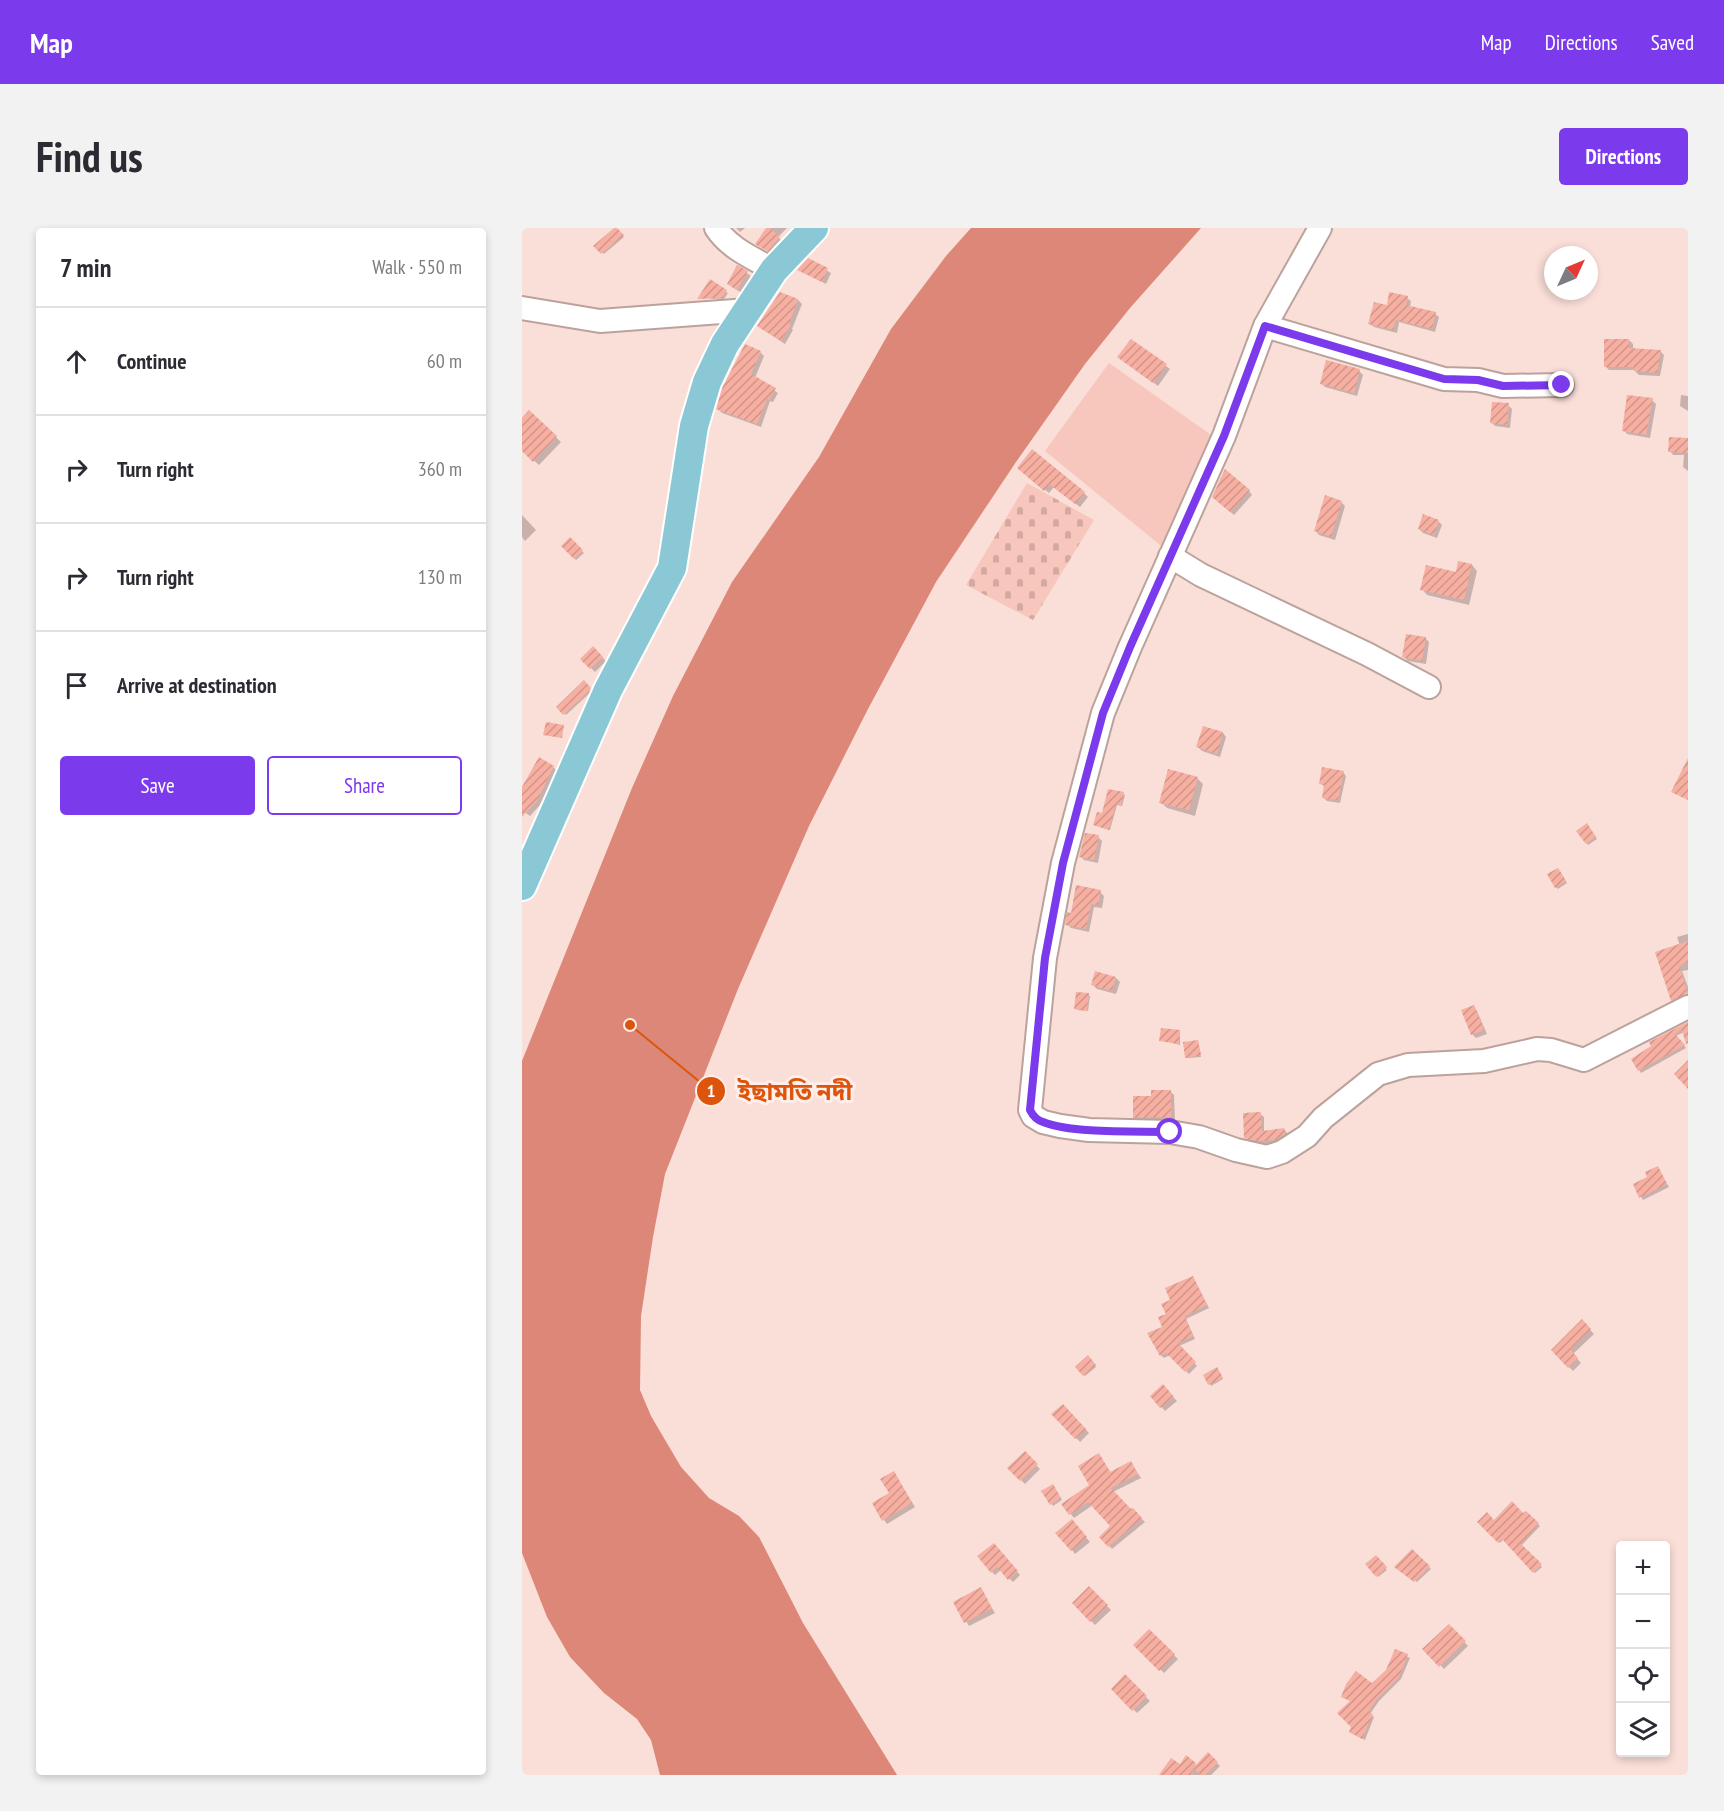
<!DOCTYPE html>
<html lang="en">
<head>
<meta charset="utf-8">
<style>
	:root { --surface:#fff; --page:#f2f2f3; --text:#2b2b33; --muted:#7c7c81; --line:#e1e1e2; --accent:#7c3aed }
	body { margin:0; font-family:"PT Sans Narrow","Noto Sans Bengali",sans-serif; background:var(--page); color:var(--text) }
	.controls { position:absolute; right:18px; bottom:18px; display:grid; overflow:hidden; border-radius:6px; box-shadow:0 3px 9px #0003 }
	.controls button { width:54px; height:54px; display:grid; place-items:center; padding:0; border:0; border-bottom:2px solid var(--line); background:var(--surface); color:var(--text); font:30px sans-serif }
	.compass { position:absolute; left:1022px; top:18px; width:54px; height:54px; border-radius:50%; background:var(--surface); box-shadow:0 3px 9px #0003; rotate:46deg }
	.stop { position:absolute; width:18px; height:18px; margin:-14px; border:4px solid #7c3aed; border-radius:50%; background:#fff }
	.stop.end { background:#7c3aed; border-color:#fff; box-shadow:0 2px 6px #0008 }
	.list { margin:0; padding:0; list-style:none }
	h2 { display:flex; justify-content:space-between; align-items:center; height:78px; margin:0; padding:0 24px; font-size:26px }
	h2 small { font-size:20px; font-weight:400; color:var(--muted) }
	.list li { display:grid; grid-template-columns:39px 1fr auto; gap:18px; align-items:center; box-sizing:border-box; height:108px; padding:0 24px; border-top:2px solid var(--line) }
	.list b { display:block; font-size:22px; white-space:nowrap }
	.list em { font-size:20px; font-style:normal; color:var(--muted) }
	.actions { display:flex; gap:12px; padding:18px 24px }
	.actions a { flex:1; padding:14px 0; border:2px solid var(--accent); border-radius:6px; text-align:center; font-size:21px; color:var(--accent) }
	.actions .main { background:var(--accent); color:#fff }
	.icon { flex:none; width:33px; height:33px; fill:none; stroke:currentColor; stroke-width:2; stroke-linecap:round; stroke-linejoin:round }
	.map { position:relative; flex:none; width:1166px; height:1547px; overflow:hidden; border-radius:6px }
	header { display:flex; align-items:center; gap:36px; box-sizing:border-box; height:84px; padding:0 30px; background:var(--accent); color:#fff }
	header strong { font-size:28px }
	nav { display:flex; gap:33px; margin-inline-start:auto; font-size:21px }
	.intro { display:flex; align-items:center; justify-content:space-between; box-sizing:border-box; height:144px; padding:0 36px }
	h1 { margin:0; font-size:42px }
	.button { padding:15px 27px; border-radius:6px; background:var(--accent); color:#fff; font-size:21px; font-weight:700 }
	main { display:flex; gap:36px; padding:0 36px }
	aside { flex:1; background:var(--surface); border-radius:6px; box-shadow:0 3px 9px #0003 }
	.map>svg:first-child { display:block }
	.cemetery { fill:url(#cemetery-stones) }
	.pitch { fill:#f7c6bc }
	.water { fill:#dc8777 }
	.shadow { fill:#0003 }
	.building { fill:url(#building-hatch) }
	.lines { fill:none; stroke-linecap:round; stroke-linejoin:round }
	.minor-casing { stroke:#bca29c; stroke-width:26 }
	.major-casing { stroke:#fff; stroke-width:32 }
	.minor { stroke:#fff; stroke-width:22 }
	.major { stroke:#8ac8d6; stroke-width:28 }
	.route { stroke:#7c3aed; stroke-width:8 }
	.leader { fill:none; stroke:#dd550c; stroke-width:2 }
	.callout-dot { fill:#dd550c; stroke:#ffeeea; stroke-width:2 }
	.mark-label { font-size:18px; text-anchor:middle; font-weight:bold; fill:#fff }
	.callout-label { font-size:24px; text-anchor:middle; font-weight:bold; fill:#dd550c; stroke:#ffeeea; stroke-width:6; stroke-linejoin:round; paint-order:stroke }
</style>
</head>
<body>
<header>
<strong>Map</strong>
<nav><a>Map</a><a>Directions</a><a>Saved</a></nav>
</header>
<div class="intro"><h1>Find us</h1><a class="button">Directions</a></div>
<main>
<aside>
<h2>7 min<small>Walk · 550 m</small></h2>
<ul class="list">
<li><svg class="icon" aria-label="ahead" viewBox="0 0 24 24"><path d="M12 20V5M6 11l6-6 6 6"/></svg><div><b>Continue</b></div><em>60 m</em></li>
<li><svg class="icon" aria-label="right" viewBox="0 0 24 24"><path d="M7 20v-9h11M14 6l5 5-5 5"/></svg><div><b>Turn right</b></div><em>360 m</em></li>
<li><svg class="icon" aria-label="right" viewBox="0 0 24 24"><path d="M7 20v-9h11M14 6l5 5-5 5"/></svg><div><b>Turn right</b></div><em>130 m</em></li>
<li><svg class="icon" aria-label="arrive" viewBox="0 0 24 24"><path d="M6 21V4h12l-3 4 3 4H6"/></svg><div><b>Arrive at destination</b></div></li>
</ul>
<div class="actions"><a class="main">Save</a><a>Share</a></div>
</aside>
<div class="map">
<svg width="1166" height="1547" viewBox="0 0 1166 1547">
	<defs>
		<pattern id="cemetery-stones" width="16" height="16" patternUnits="userSpaceOnUse" patternTransform="scale(1.5)"><rect width="16" height="16" fill="#f7c6bc"/><path d="M2 7V4a2 2 0 0 1 4 0v3zM10 15v-3a2 2 0 0 1 4 0v3z" fill="#d3a9a0"/></pattern>
		<pattern id="building-hatch" width="6" height="6" patternUnits="userSpaceOnUse" patternTransform="scale(1.5)"><rect width="6" height="6" fill="#f6afa1"/><path d="M-1 1l2-2M0 6l6-6M5 7l2-2" fill="none" stroke="#d29589"/></pattern>
	</defs>
	<rect width="100%" height="100%" fill="#faded8"/>
	<path class="cemetery" d="M 505,255 L 572,292 L 511,392 L 444,357 Z"/>
	<path class="pitch" d="M 587,135 L 692,209 L 648,325 L 523,223 Z"/>
	<path class="water" d="M 449,0 L 679,0 L 608,80 L 563,136 L 494,234 L 414,354 L 346,481 L 287,598 L 216,761 L 143,946 L 131,1009 L 119,1088 L 118,1162 L 129,1188 L 159,1239 L 187,1270 L 217,1288 L 237,1309 L 281,1395 L 375,1547 L 138,1547 L 129,1512 L 115,1491 L 82,1465 L 48,1429 L 25,1389 L 0,1325 L 0,833 L 110,560 L 151,468 L 210,354 L 297,229 L 369,101 L 424,28 Z"/>
	<path class="shadow" d="M 94,0 L 102,9 L 82,26 L 73,18 Z
		M 214,0 L 223,0 L 218,4 Z
		M 246,0 L 265,0 L 256,9 L 259,12 L 250,21 L 252,23 L 250,25 L 237,18 Z
		M 286,32 L 309,45 L 304,56 L 277,42 Z
		M 216,39 L 229,48 L 220,65 L 210,59 Z
		M 188,53 L 206,65 L 202,71 L 177,70 Z
		M 258,65 L 276,72 L 280,76 L 270,101 L 271,102 L 263,116 L 236,98 Z
		M 885,70 L 889,73 L 888,79 L 913,86 L 917,89 L 913,104 L 877,94 L 875,105 L 852,99 L 848,96 L 866,79 Z
		M 1107,112 L 1111,116 L 1111,122 L 1138,123 L 1142,127 L 1138,148 L 1117,147 L 1112,142 L 1087,142 L 1083,138 Z
		M 238,124 L 242,128 L 233,150 L 256,165 L 251,174 L 248,173 L 239,199 L 200,185 L 196,181 Z
		M 601,133 L 644,138 L 648,141 L 636,158 Z
		M 837,143 L 841,147 L 835,168 L 803,159 L 799,155 Z
		M 1159,167 L 1166,168 L 1166,183 L 1158,178 Z
		M 1130,172 L 1134,176 L 1128,210 L 1105,206 L 1102,202 Z
		M 986,177 L 990,181 L 988,200 L 973,198 L 969,194 Z
		M 7,184 L 39,214 L 17,237 L 0,222 L 0,192 Z
		M 1166,212 L 1166,243 L 1161,239 L 1162,227 L 1151,227 L 1148,223 Z
		M 500,243 L 562,265 L 566,269 L 558,279 L 532,259 L 527,265 Z
		M 727,263 L 730,267 L 712,287 L 695,273 Z
		M 819,274 L 823,278 L 813,312 L 797,307 L 794,303 Z
		M 0,287 L 14,302 L 3,313 L 0,309 Z
		M 916,293 L 920,297 L 915,310 L 901,305 L 897,301 Z
		M 48,311 L 62,325 L 54,332 L 41,318 Z
		M 950,337 L 955,343 L 947,377 L 905,367 L 900,361 L 935,346 Z
		M 903,410 L 907,414 L 904,436 L 886,433 L 882,429 Z
		M 71,420 L 84,433 L 73,444 L 60,431 Z
		M 62,455 L 69,464 L 44,487 L 36,479 Z
		M 701,505 L 704,509 L 698,529 L 680,523 L 676,519 Z
		M 31,539 L 35,543 L 18,577 L 8,588 L 0,582 L 0,562 Z
		M 821,544 L 824,548 L 818,575 L 805,573 L 802,570 L 803,559 L 798,555 Z
		M 675,550 L 681,556 L 673,588 L 645,580 L 639,574 Z
		M 601,566 L 603,567 L 600,578 L 595,577 L 588,602 L 575,598 L 573,597 L 581,587 Z
		M 1064,597 L 1075,611 L 1066,617 L 1056,603 Z
		M 576,609 L 580,613 L 576,635 L 562,632 L 558,628 Z
		M 1038,643 L 1045,655 L 1036,661 L 1034,659 Z
		M 578,664 L 582,668 L 580,680 L 572,679 L 567,704 L 549,700 L 545,696 L 550,686 Z
		M 1166,706 L 1166,742 L 1160,743 L 1166,759 L 1166,771 L 1154,775 L 1150,772 L 1158,718 L 1155,709 Z
		M 574,745 L 594,750 L 598,754 L 594,766 L 575,761 L 571,757 Z
		M 566,766 L 568,768 L 566,783 L 555,782 L 554,780 Z
		M 952,779 L 955,783 L 965,806 L 954,810 L 950,806 Z
		M 1166,795 L 1166,802 L 1154,808 L 1164,820 L 1119,845 L 1111,832 Z
		M 658,803 L 658,817 L 639,812 Z
		M 676,813 L 679,829 L 666,830 L 665,829 Z
		M 648,863 L 652,867 L 653,893 L 617,893 L 613,889 L 630,870 Z
		M 738,886 L 742,889 L 742,904 L 762,901 L 765,905 L 766,910 L 757,915 L 738,916 L 727,913 L 724,909 Z
		M 1136,940 L 1147,959 L 1121,972 L 1113,956 L 1127,949 Z
		M 673,1053 L 687,1080 L 664,1091 L 673,1111 L 657,1118 L 675,1138 L 667,1146 L 648,1127 L 642,1130 L 639,1127 L 642,1100 L 650,1072 Z
		M 1060,1093 L 1072,1106 L 1051,1126 L 1059,1135 L 1051,1143 L 1031,1122 Z
		M 566,1129 L 574,1139 L 563,1148 L 555,1139 Z
		M 696,1142 L 701,1151 L 689,1158 L 683,1147 Z
		M 641,1158 L 655,1173 L 643,1183 L 630,1168 Z
		M 541,1178 L 567,1205 L 558,1214 L 531,1186 Z
		M 502,1225 L 518,1241 L 503,1256 L 487,1240 Z
		M 580,1231 L 589,1245 L 609,1235 L 619,1250 L 591,1264 L 609,1283 L 611,1282 L 623,1294 L 590,1321 L 579,1309 L 591,1298 L 571,1277 L 552,1290 L 541,1276 L 569,1257 Z
		M 372,1245 L 393,1279 L 365,1296 L 362,1292 L 369,1266 Z
		M 532,1260 L 540,1272 L 531,1278 L 521,1264 Z
		M 1004,1285 L 1018,1298 L 999,1318 L 1020,1339 L 1013,1345 L 982,1311 L 978,1315 L 957,1294 L 972,1294 L 1001,1287 Z
		M 553,1297 L 568,1314 L 553,1326 L 550,1322 Z
		M 475,1320 L 498,1347 L 491,1354 L 479,1342 L 473,1347 L 470,1344 Z
		M 891,1323 L 909,1341 L 895,1354 L 874,1339 Z
		M 854,1329 L 865,1342 L 856,1349 L 846,1337 Z
		M 567,1360 L 589,1382 L 573,1397 L 552,1375 Z
		M 458,1361 L 473,1385 L 447,1398 L 433,1375 Z
		M 927,1398 L 946,1418 L 922,1441 L 903,1421 Z
		M 627,1403 L 656,1431 L 642,1445 L 613,1417 Z
		M 874,1423 L 888,1430 L 879,1451 L 857,1473 L 848,1486 L 852,1489 L 843,1512 L 830,1505 L 851,1457 L 865,1442 Z
		M 603,1449 L 628,1473 L 615,1485 L 591,1461 Z
		M 686,1526 L 698,1538 L 689,1547 L 645,1547 L 658,1538 L 664,1530 L 675,1538 Z"/>
	<path class="building" d="M 92,0 L 95,0 L 102,7 L 79,26 L 71,18 Z
		M 244,0 L 248,0 L 258,9 L 249,18 L 251,19 L 247,24 L 233,16 Z
		M 286,30 L 306,40 L 300,54 L 275,42 Z
		M 215,37 L 226,43 L 215,62 L 205,56 Z
		M 188,51 L 205,62 L 200,70 L 175,71 Z
		M 258,64 L 276,71 L 267,96 L 269,97 L 259,113 L 235,98 Z
		M 867,64 L 886,68 L 884,77 L 914,84 L 910,101 L 874,92 L 871,102 L 846,96 L 852,74 L 865,77 Z
		M 609,111 L 645,136 L 631,155 L 595,129 Z
		M 1082,111 L 1107,111 L 1107,120 L 1139,122 L 1135,145 L 1112,143 L 1112,139 L 1082,139 Z
		M 223,116 L 239,123 L 229,146 L 254,160 L 247,172 L 245,171 L 235,196 L 194,181 L 200,160 Z
		M 804,132 L 838,141 L 832,165 L 798,156 Z
		M 1105,167 L 1131,170 L 1124,207 L 1100,203 Z
		M 970,174 L 987,175 L 985,197 L 968,195 Z
		M 7,182 L 35,208 L 11,234 L 0,223 L 0,190 Z
		M 1147,209 L 1166,210 L 1166,225 L 1146,224 Z
		M 510,221 L 563,264 L 553,276 L 527,256 L 522,263 L 495,240 Z
		M 703,241 L 728,262 L 708,284 L 690,269 Z
		M 803,267 L 820,273 L 809,309 L 792,303 Z
		M 901,286 L 917,292 L 912,307 L 896,301 Z
		M 48,309 L 61,322 L 52,331 L 39,318 Z
		M 936,333 L 950,336 L 942,372 L 898,362 L 904,337 L 934,344 Z
		M 884,406 L 904,409 L 900,433 L 880,429 Z
		M 71,418 L 81,429 L 68,441 L 58,431 Z
		M 62,452 L 69,460 L 68,462 L 41,487 L 34,479 Z
		M 24,494 L 42,497 L 40,510 L 21,507 Z
		M 681,498 L 701,504 L 695,526 L 674,519 Z
		M 17,529 L 32,538 L 15,573 L 0,589 L 0,559 Z
		M 1166,530 L 1166,572 L 1149,564 Z
		M 800,539 L 822,543 L 816,572 L 800,570 L 802,557 L 797,556 Z
		M 646,541 L 676,549 L 667,582 L 637,575 Z
		M 586,561 L 602,564 L 599,577 L 594,576 L 587,602 L 571,597 L 575,584 L 580,585 Z
		M 1065,595 L 1074,609 L 1064,616 L 1054,603 Z
		M 563,605 L 577,607 L 572,632 L 557,629 Z
		M 1036,640 L 1044,653 L 1033,660 L 1025,646 Z
		M 554,657 L 579,662 L 576,677 L 569,676 L 564,701 L 543,697 L 545,684 L 549,685 Z
		M 1166,713 L 1166,734 L 1157,738 L 1166,766 L 1149,773 L 1133,724 Z
		M 573,743 L 594,749 L 590,763 L 569,757 Z
		M 554,764 L 567,765 L 565,783 L 552,781 Z
		M 952,777 L 962,802 L 949,807 L 939,782 Z
		M 1166,794 L 1166,815 L 1164,816 L 1160,802 L 1153,806 L 1163,817 L 1116,843 L 1109,831 L 1129,818 L 1127,814 Z
		M 639,800 L 658,802 L 657,816 L 637,813 Z
		M 676,812 L 679,827 L 663,830 L 661,814 Z
		M 1166,832 L 1166,861 L 1152,846 Z
		M 629,862 L 649,862 L 649,889 L 611,890 L 611,868 L 629,868 Z
		M 739,884 L 740,903 L 762,900 L 763,906 L 753,912 L 734,913 L 722,910 L 721,885 Z
		M 1136,938 L 1145,956 L 1117,970 L 1111,956 L 1125,949 L 1123,944 Z
		M 671,1048 L 685,1077 L 663,1088 L 671,1108 L 656,1115 L 674,1134 L 663,1144 L 644,1125 L 638,1128 L 625,1105 L 640,1099 L 636,1089 L 644,1086 L 639,1076 L 648,1072 L 643,1060 Z
		M 1060,1091 L 1069,1101 L 1048,1121 L 1056,1130 L 1046,1140 L 1029,1122 Z
		M 566,1127 L 574,1137 L 561,1148 L 553,1139 Z
		M 695,1139 L 701,1150 L 686,1157 L 681,1147 Z
		M 641,1156 L 652,1169 L 638,1180 L 628,1168 Z
		M 541,1176 L 564,1201 L 553,1211 L 529,1186 Z
		M 503,1223 L 516,1236 L 498,1253 L 485,1240 Z
		M 577,1225 L 588,1244 L 609,1233 L 616,1246 L 589,1260 L 609,1281 L 611,1280 L 620,1290 L 586,1319 L 577,1309 L 588,1298 L 566,1274 L 547,1287 L 539,1276 L 567,1257 L 556,1238 Z
		M 372,1243 L 390,1275 L 360,1293 L 350,1275 L 367,1265 L 358,1251 Z
		M 531,1256 L 539,1270 L 528,1277 L 519,1263 Z
		M 990,1273 L 1001,1285 L 1004,1283 L 1017,1295 L 999,1316 L 1020,1336 L 1011,1345 L 980,1311 L 976,1315 L 955,1294 L 965,1284 L 972,1292 Z
		M 550,1291 L 565,1309 L 549,1323 L 533,1305 Z
		M 472,1315 L 496,1343 L 486,1352 L 475,1339 L 469,1345 L 455,1328 Z
		M 890,1321 L 908,1338 L 892,1354 L 872,1339 Z
		M 854,1327 L 865,1339 L 854,1349 L 843,1336 Z
		M 567,1358 L 586,1377 L 568,1394 L 550,1375 Z
		M 459,1359 L 470,1380 L 442,1395 L 431,1374 Z
		M 927,1396 L 944,1413 L 917,1439 L 900,1421 Z
		M 627,1401 L 653,1426 L 637,1443 L 611,1417 Z
		M 873,1421 L 886,1426 L 877,1449 L 855,1471 L 846,1484 L 851,1486 L 840,1511 L 827,1504 L 829,1499 L 815,1485 L 828,1473 L 819,1469 L 824,1456 L 834,1443 L 850,1455 L 864,1442 Z
		M 603,1446 L 625,1468 L 610,1483 L 589,1461 Z
		M 686,1524 L 696,1534 L 683,1547 L 679,1547 L 671,1540 L 668,1544 L 672,1547 L 637,1547 L 649,1530 L 658,1536 L 664,1527 L 674,1535 L 672,1539 Z"/>
	<g class="lines">
		<g class="minor-casing">
			<path id="minor" d="M 194,0 C 208,21 231,30 252,42
				M 798,0 L 743,98 L 702,208 L 608,419 L 581,485 L 541,635 L 523,730 L 508,882 L 511,888 L 521,894 L 538,898 L 567,902 L 648,904 L 677,909 L 714,922 L 745,929 L 760,924 L 785,908 L 801,890 L 856,846 L 886,837 L 962,833 L 1015,821 L 1029,822 L 1062,832 L 1166,779
				M 0,80 L 78,93 L 226,82
				M 743,98 L 922,151 L 956,152 L 981,158 L 1040,157
				M 648,328 L 679,347 L 845,426 L 907,459"/>
		</g>
		<g class="major-casing">
			<path id="major" d="M 0,658 L 86,462 L 150,340 L 172,198 L 185,154 L 203,116 L 252,42 L 292,0"/>
		</g>
		<use href="#minor" class="minor"/>
		<use href="#major" class="major"/>
	</g>
	<g class="lines">
		<path class="route" d="M 648,904 C 614,903 552,906 521,894 C 514,892 511,888 508,882 L 523,730 L 541,635 L 581,485 L 608,419 L 702,208 L 743,98 L 922,151 L 956,152 L 981,158 L 1040,157"/>
	</g>
	<path class="leader" d="M108 797L189 863"/>
	<g class="callout-dot">
		<circle cx="108" cy="797" r="6"/>
		<circle cx="189" cy="863" r="15"/>
	</g>
	<g class="mark-label">
		<text x="189" y="869">1</text>
	</g>
	<g class="callout-label">
		<text x="273" y="872">ইছামতি নদী</text>
	</g>
</svg>
<div class="controls">
<button>+</button>
<button>−</button>
<button><svg class="icon" aria-label="locate" viewBox="0 0 24 24"><circle cx="12" cy="12" r="6"/><path d="M12 2v4M12 18v4M2 12h4M18 12h4"/></svg></button>
<button><svg class="icon" aria-label="layers" viewBox="0 0 24 24"><path d="M12 4l9 5-9 5-9-5zM3 14l9 5 9-5"/></svg></button>
</div>
<svg class="compass" viewBox="-18 -18 36 36"><path d="M0-13l5 13h-10z" fill="#e53935"/><path d="M0 13l5-13h-10z" fill="#7c7c81"/></svg>
<div class="stop" style="left:648px;top:904px"></div>
<div class="stop end" style="left:1040px;top:157px"></div>
</div>
</main>
</body>
</html>
